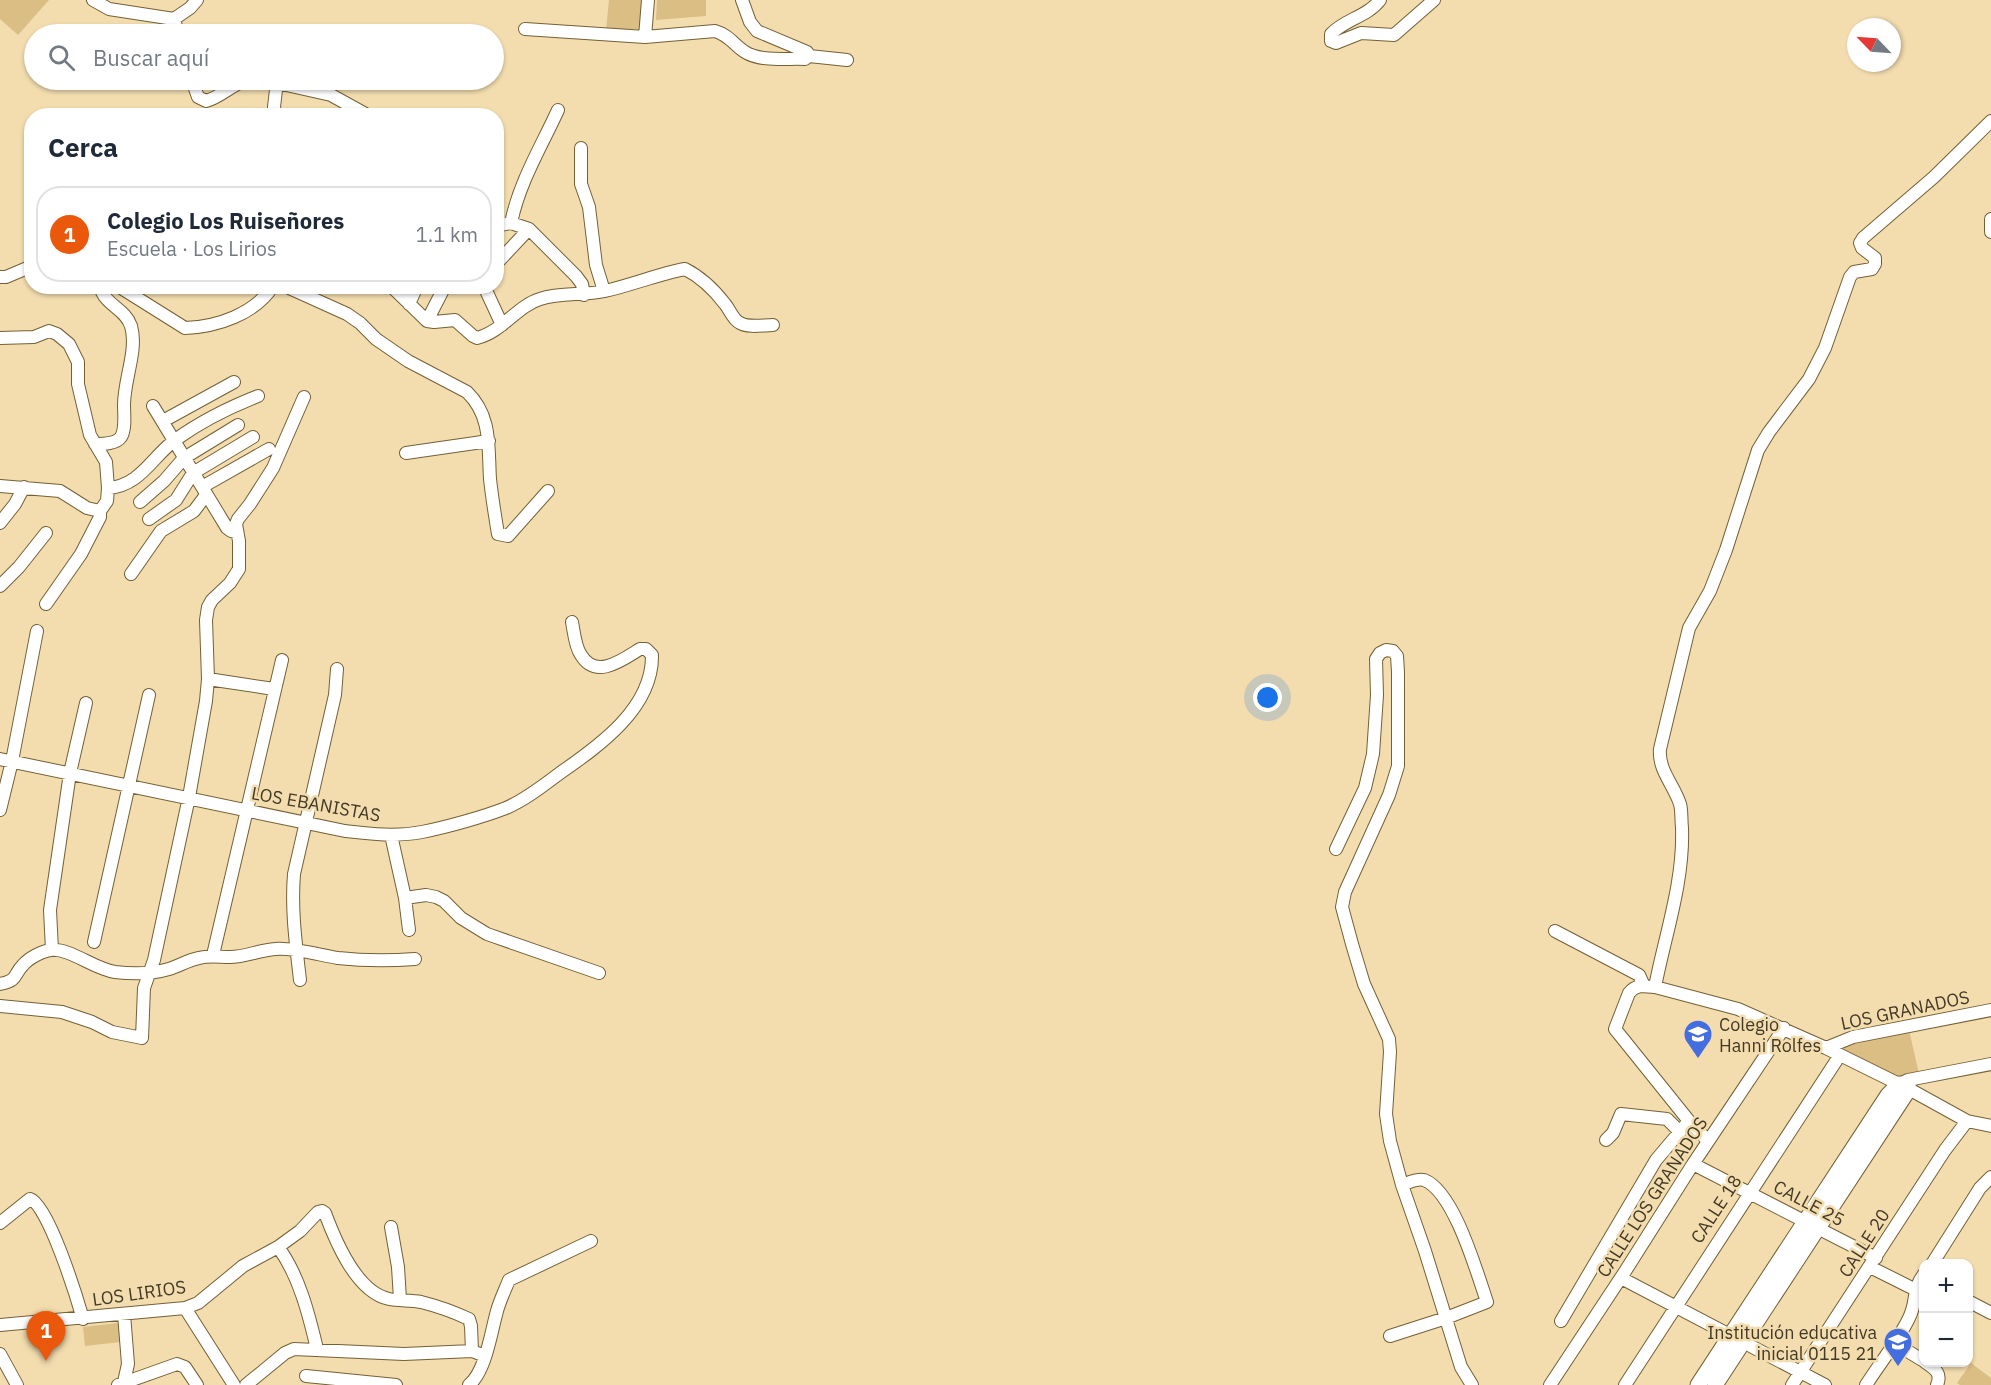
<!DOCTYPE html>
<html lang="es">
<head>
<meta charset="utf-8">
<style>
	:root { --surface:#fff; --page:#f6f6f7; --text:#1f2937; --muted:#747a83; --line:#e0e1e3; --accent:#ea580c }
	body { margin:0; font-family:"IBM Plex Sans",sans-serif; background:var(--page); color:var(--text) }
	.controls { position:absolute; right:18px; bottom:18px; display:grid; overflow:hidden; border-radius:12px; box-shadow:0 2px 4px #0004 }
	.controls button { width:54px; height:54px; display:grid; place-items:center; padding:0; border:0; border-bottom:2px solid var(--line); background:var(--surface); color:var(--text); font:30px sans-serif }
	.compass { position:absolute; left:1847px; top:18px; width:54px; height:54px; border-radius:50%; background:var(--surface); box-shadow:0 2px 4px #0004; rotate:295deg }
	.you { position:absolute; left:1268px; top:698px; width:21px; height:21px; margin:-15px; border:4px solid #fff; border-radius:50%; background:#1a73e8; box-shadow:0 0 0 9px #1a73e833 }
	.badge { display:grid; place-items:center; width:39px; height:39px; border-radius:50%; background:var(--accent); color:#fff; font-size:20px; font-weight:700 }
	.pin { position:absolute; translate:-50% -50px; filter:drop-shadow(0 2px 3px #0008) }
	.pin::after { content:''; position:absolute; top:32px; width:21px; height:18px; background:inherit; clip-path:polygon(0 0,100% 0,50% 100%) }
	.list { margin:0; padding:0; list-style:none }
	h2 { display:flex; justify-content:space-between; align-items:center; height:78px; margin:0; padding:0 24px; font-size:26px }
	h2 small { font-size:20px; font-weight:400; color:var(--muted) }
	.list li { display:grid; grid-template-columns:39px 1fr auto; gap:18px; align-items:center; box-sizing:border-box; height:96px; margin:0 12px 12px; padding:0 12px; border:2px solid var(--line); border-radius:24px }
	.list b { display:block; font-size:22px; white-space:nowrap }
	.list p { margin:0; font-size:20px; white-space:nowrap; color:var(--muted) }
	.list em { font-size:20px; font-style:normal; color:var(--muted) }
	.icon { flex:none; width:33px; height:33px; fill:none; stroke:currentColor; stroke-width:2; stroke-linecap:round; stroke-linejoin:round }
	.map { position:relative; flex:none; width:1991px; height:1385px; overflow:hidden }
	.search { position:absolute; background:var(--surface); box-shadow:0 2px 4px #0004; left:24px; top:24px; width:480px; height:66px; display:flex; align-items:center; gap:15px; box-sizing:border-box; padding:0 21px; border-radius:33px; color:var(--muted); font-size:22px }
	.panel { position:absolute; background:var(--surface); box-shadow:0 2px 4px #0004; left:24px; top:108px; width:480px; height:186px; border-radius:24px }
	.map>svg:first-child { display:block }
	.green { fill:#dabe83 }
	.lines { fill:none; stroke-linecap:round; stroke-linejoin:round }
	.minor-casing { stroke:#736035; stroke-width:14 }
	.major-casing { stroke:#736035; stroke-width:17 }
	.minor { stroke:#fff; stroke-width:12 }
	.major { stroke:#fff; stroke-width:15 }
	.labels { text-anchor:middle; dominant-baseline:central; stroke-width:5; stroke-linejoin:round; paint-order:stroke }
	.street-label { font-size:18px; fill:#423926; stroke:#f3ddaf }
	.poi-label { font-size:18px; fill:#423926; stroke:#f3ddaf; text-anchor:start }
</style>
</head>
<body>
<div class="map">
<svg width="1991" height="1385" viewBox="0 0 1991 1385">
	<rect width="100%" height="100%" fill="#f3ddaf"/>
	<path class="green" d="M 0,0 L 49,0 L 18,35 L 0,19 Z
		M 609,0 L 643,0 L 640,29 L 606,30 Z
		M 657,0 L 706,0 L 706,16 L 656,20 Z
		M 1909,1030 L 1919,1074 L 1895,1080 L 1844,1053 L 1843,1043 Z
		M 118,1323 L 121,1342 L 85,1346 L 83,1327 Z
		M 1971,1363 L 1991,1378 L 1991,1385 L 1960,1385 L 1957,1383 Z"/>
	<g class="lines">
		<g class="minor-casing">
			<path id="minor" d="M 93,0 L 109,9 L 174,19 L 190,8 L 197,0
				M 742,0 L 750,22 L 757,31 L 807,52 L 809,56
				M 1380,0 C 1367,17 1345,19 1331,34 L 1331,41 L 1336,43 L 1361,33 L 1394,35 L 1434,0
				M 174,19 L 178,34
				M 525,29 L 645,37 L 715,31 C 729,35 734,45 745,52 C 761,62 787,58 805,59 L 809,56 L 847,60
				M 645,37 L 648,0
				M 192,80 L 198,97 L 206,101 C 221,97 231,85 246,80
				M 264,80 L 331,95 L 369,116
				M 276,116 L 274,107 L 277,81
				M 581,148 L 581,184 L 589,207 L 596,265 L 604,291
				M 1991,219 L 1991,232
				M 511,223 C 519,183 541,147 558,110
				M 496,226 L 511,223 L 529,229 L 576,276 L 582,284 L 584,295
				M 496,264 L 529,229
				M 0,277 L 6,277 L 32,266
				M 118,286 L 185,328 C 217,327 255,314 273,286
				M 285,286 L 347,314 L 360,323 L 376,339 L 408,361 L 467,392 C 492,416 488,447 490,479 C 492,497 495,516 498,534 L 508,536 L 548,491
				M 391,286 L 427,321 L 434,322 L 455,320 L 473,336 L 477,338 C 502,332 517,306 540,299 C 561,292 583,296 605,291 C 632,285 658,274 685,269 C 701,277 715,291 725,304 C 730,310 733,320 740,323 C 748,328 764,325 773,325
				M 484,286 L 502,325
				M 409,304 L 417,286
				M 427,321 L 445,286
				M 0,338 L 34,337 L 49,331 L 57,334 L 69,344 L 78,362 L 78,384 L 90,435 L 106,462 L 108,488 L 107,501 L 100,511 L 87,508 L 60,491 L 0,486
				M 153,406 L 227,528 L 231,531 L 237,532
				M 163,421 L 234,382
				M 95,444 C 104,444 116,444 121,437 C 126,429 124,414 124,405 C 124,379 138,350 131,326 C 125,308 104,305 100,286
				M 406,453 L 489,441
				M 202,487 L 269,449
				M 108,488 C 140,486 152,457 175,440 C 200,422 230,407 258,396
				M 140,502 L 164,481 L 184,458 L 238,425
				M 149,519 L 176,500 L 193,473 L 253,437
				M 0,523 L 15,504 L 24,487
				M 131,574 L 161,531 L 194,511 L 206,495
				M 0,586 L 19,567 L 46,533
				M 46,604 L 81,554 L 100,517 L 100,511
				M 208,679 L 274,689
				M 0,759 L 345,831 C 371,834 396,837 422,832 C 447,827 483,817 506,808 C 525,800 544,785 560,773 C 599,746 653,708 652,655 L 646,649 L 640,649 C 622,660 596,680 581,655 C 575,647 574,632 572,622
				M 0,810 L 12,761 L 37,631
				M 391,835 L 405,898 L 409,930
				M 1336,849 L 1365,788 L 1373,754 L 1377,695 L 1376,659 L 1380,653 L 1386,650 L 1393,651 L 1397,656 L 1398,672 L 1398,766 L 1389,795 L 1345,892 L 1342,907 L 1352,944 L 1364,984 L 1389,1039 L 1390,1052 L 1386,1114 L 1390,1141 L 1402,1185 L 1425,1251 L 1461,1367 L 1472,1385
				M 405,898 L 426,895 L 436,897 L 444,901 L 461,918 L 487,934 L 599,973
				M 1555,931 L 1639,975 L 1644,986
				M 94,942 L 149,695
				M 52,950 L 50,910 L 70,773 L 86,703
				M 213,955 L 282,660
				M 300,980 C 296,945 291,910 294,874 L 335,695 L 337,669
				M 0,984 C 19,980 13,975 23,965 C 29,958 42,951 51,950 C 70,948 94,969 115,972 C 132,974 152,974 169,969 C 179,966 188,960 199,958 C 210,955 219,957 230,957 C 245,957 260,950 275,949 C 291,947 320,955 338,958 C 364,961 389,961 415,959
				M 1655,987 C 1665,935 1684,882 1682,828 C 1681,820 1682,811 1680,804 C 1674,785 1658,770 1660,749 L 1689,628 L 1710,591 L 1726,550 L 1758,450 L 1769,432 L 1809,379 L 1825,348 L 1850,277 L 1854,272 L 1872,269 L 1875,264 L 1875,258 L 1862,248 L 1860,243 L 1863,238 L 1934,177 L 1991,121
				M 0,1006 L 62,1012 L 92,1022 L 112,1032 L 142,1038 L 144,988 L 154,960 L 189,797 L 206,701 L 208,679 L 206,620 L 208,607 L 212,600 L 230,583 L 239,569 L 239,541 L 236,524 L 238,519 L 250,504 L 273,468 L 304,397
				M 1826,1048 L 1853,1037 L 1991,1010
				M 1899,1084 L 1908,1080 L 1991,1064
				M 1606,1140 L 1613,1133 L 1621,1114 L 1667,1119 L 1680,1132
				M 1708,1141 L 1689,1121 L 1615,1029 L 1629,993 C 1636,984 1645,986 1655,987 L 1738,1009 L 1826,1048 L 1909,1089 L 1967,1121 L 1991,1126
				M 1693,1164 L 1876,1258
				M 0,1223 L 30,1199 C 48,1204 77,1298 83,1319
				M 391,1227 L 398,1267 L 400,1299
				M 278,1247 C 299,1275 309,1315 317,1349
				M 1932,1264 L 1980,1188 L 1991,1177
				M 1870,1267 L 1914,1289
				M 1621,1278 L 1825,1385
				M 1968,1301 L 1991,1313
				M 185,1308 L 234,1385
				M 124,1314 L 128,1364 L 124,1382
				M 1561,1321 L 1656,1160 L 1689,1121
				M 0,1325 L 185,1308 L 198,1303 L 243,1266 L 278,1247 L 300,1231 L 318,1212 L 322,1211 L 325,1213 C 335,1240 356,1292 389,1299 C 399,1301 410,1300 421,1302 C 437,1306 454,1312 469,1319 L 471,1326 L 472,1351
				M 1390,1336 L 1446,1318 L 1487,1302 C 1477,1273 1454,1191 1424,1180 C 1417,1178 1408,1183 1402,1185
				M 1894,1343 L 1924,1361
				M 0,1354 L 17,1385
				M 1925,1362 C 1935,1369 1942,1373 1937,1385
				M 306,1376 L 396,1385
				M 118,1385 L 177,1364 L 185,1367 L 197,1385
				M 246,1385 L 285,1353 L 294,1349 L 404,1354 L 472,1351 L 485,1356
				M 469,1385 C 486,1371 491,1332 497,1311 C 500,1300 505,1290 509,1280 L 591,1241
				M 1550,1385 L 1624,1273 L 1693,1164 L 1784,1028
				M 1625,1385 L 1840,1055
				M 1792,1385 L 1945,1150 L 1967,1121
				M 1866,1385 C 1880,1363 1898,1341 1909,1318 C 1918,1300 1911,1291 1924,1274"/>
		</g>
		<g class="major-casing">
			<path id="major" d="M 1698,1385 L 1888,1095 L 1899,1084
				M 1715,1385 L 1909,1089"/>
		</g>
		<use href="#minor" class="minor"/>
		<use href="#major" class="major"/>
	</g>
	<defs>
		<g id="school-pin" transform="scale(1.5)"><path d="M0 17L-7.5 6A9.5 9.5 0 1 1 7.5 6Z" fill="#446ee0" stroke="#f3ddaf"/><path d="M0-5L7-2L0 1L-7-2ZM-4 1L0 2.5L4 1V4Q0 6-4 4Z" fill="#fff"/></g>
	</defs>
	<g fill-rule="evenodd">
		<use href="#school-pin" x="1698" y="1034"/>
		<use href="#school-pin" x="1898" y="1342"/>
	</g>
	<g class="labels">
		<g class="street-label">
			<text transform="translate(316 804) rotate(10)">LOS EBANISTAS</text>
			<text transform="translate(1905 1010) rotate(-12)">LOS GRANADOS</text>
			<text transform="translate(1652 1197) rotate(-57)">CALLE LOS GRANADOS</text>
			<text transform="translate(1809 1203) rotate(28)">CALLE 25</text>
			<text transform="translate(1716 1209) rotate(-57)">CALLE 18</text>
			<text transform="translate(1864 1243) rotate(-57)">CALLE 20</text>
			<text transform="translate(139 1293) rotate(-8)">LOS LIRIOS</text>
		</g>
		<g class="poi-label">
			<text x="1719" y="1024">Colegio<tspan x="1719" dy="21">Hanni Rolfes</tspan></text>
			<text x="1877" y="1332" text-anchor="end">Institución educativa<tspan x="1877" dy="21">inicial 0115 21</tspan></text>
		</g>
	</g>
</svg>
<div class="controls">
<button>+</button>
<button>−</button>
</div>
<svg class="compass" viewBox="-18 -18 36 36"><path d="M0-13l5 13h-10z" fill="#e53935"/><path d="M0 13l5-13h-10z" fill="#747a83"/></svg>
<div class="you"></div>
<div class="pin badge" style="left:46px;top:1361px">1</div>
<div class="search"><svg class="icon" aria-label="search" viewBox="0 0 24 24"><circle cx="10" cy="10" r="6"/><path d="M15 15l6 6"/></svg>Buscar aquí</div>
<section class="panel">
<h2>Cerca<small></small></h2>
<ul class="list">
<li><span class="badge">1</span><div><b>Colegio Los Ruiseñores</b><p>Escuela · Los Lirios</p></div><em>1.1 km</em></li>
</ul>
</section>
</div>
</body>
</html>
